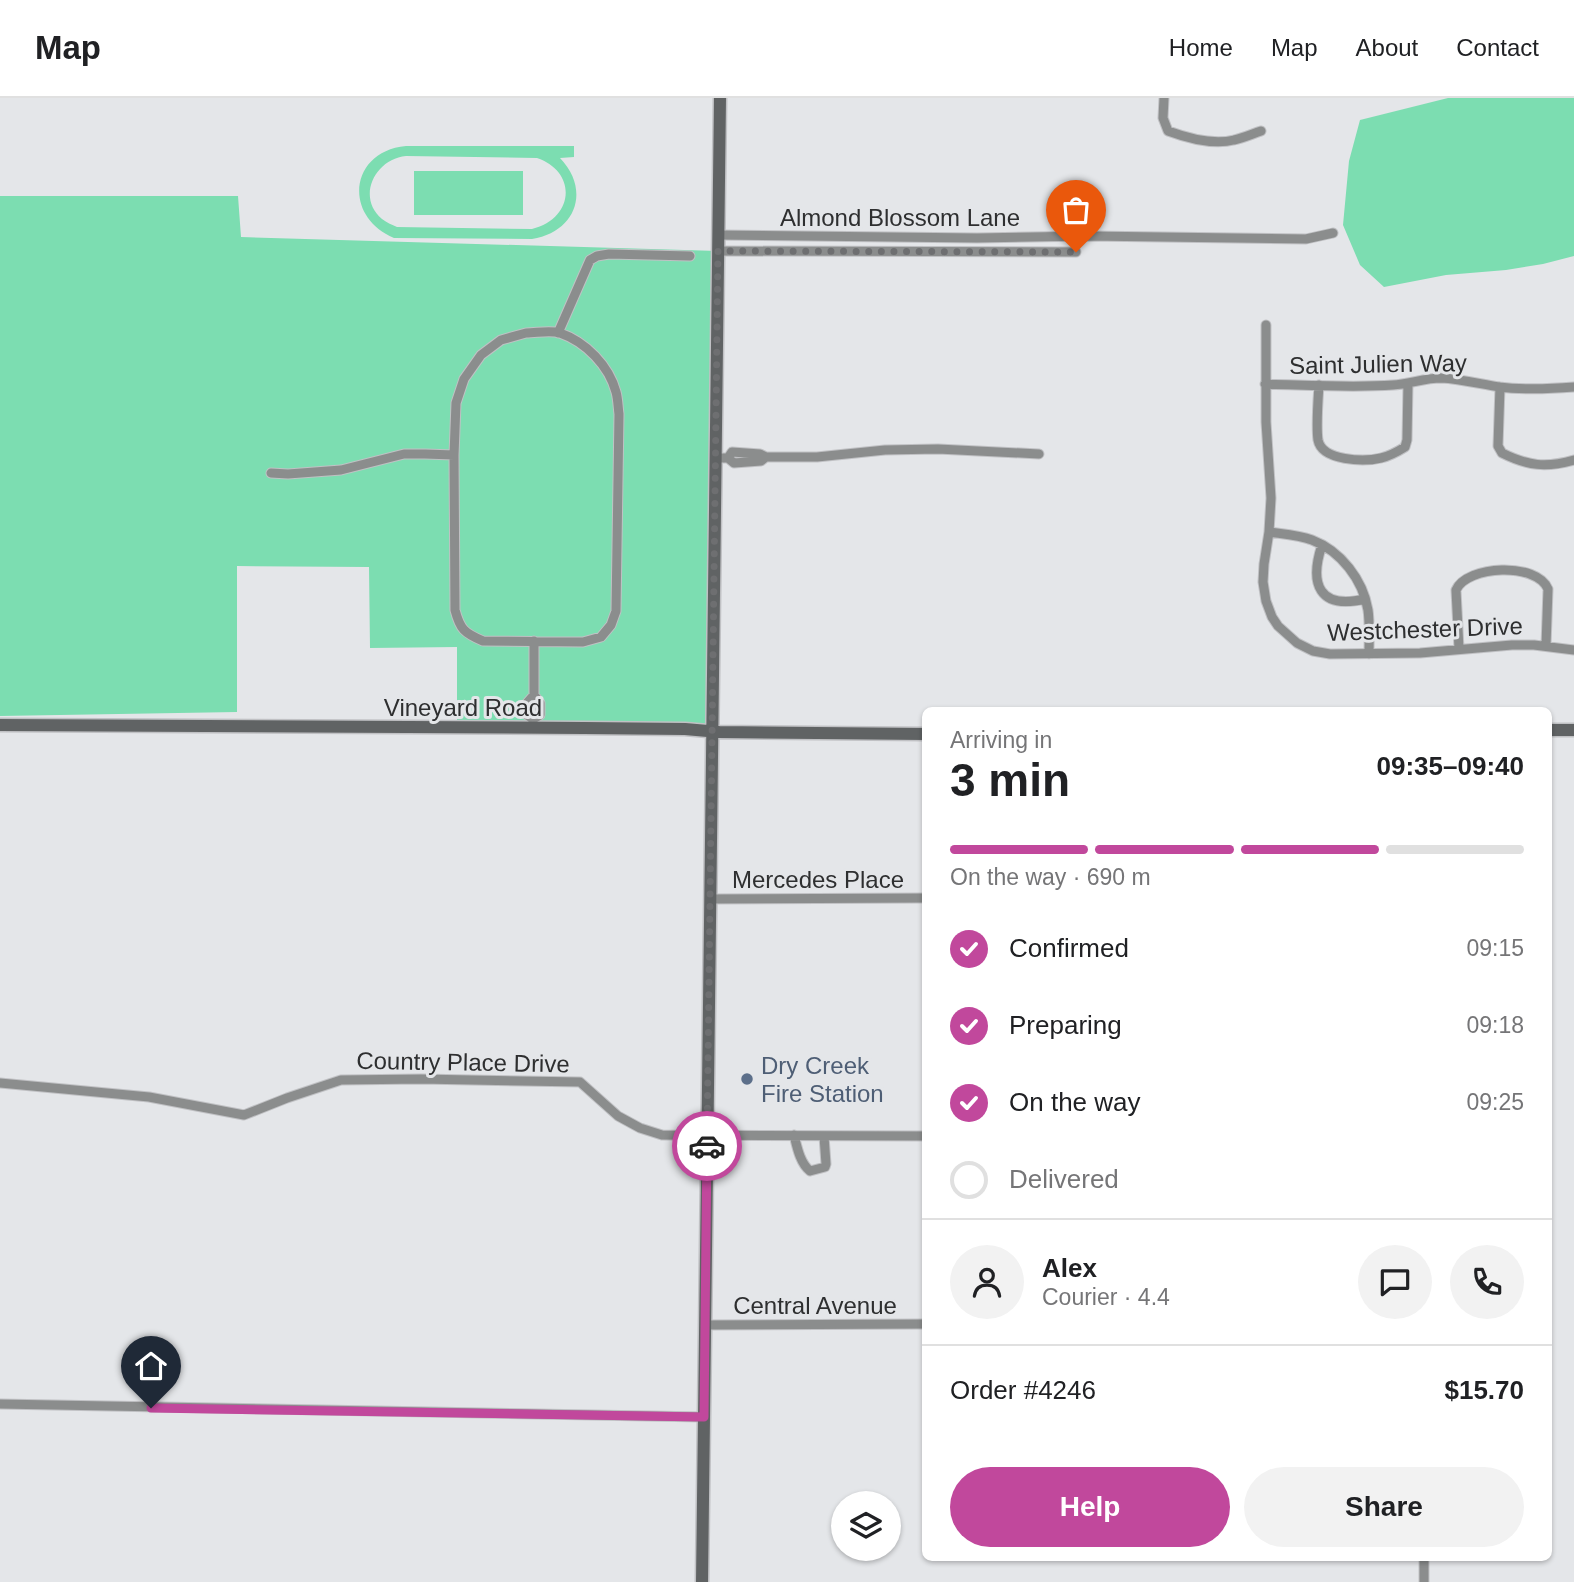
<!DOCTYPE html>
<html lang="en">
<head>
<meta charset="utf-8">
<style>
  :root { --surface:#fff; --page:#f2f2f2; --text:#202124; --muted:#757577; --line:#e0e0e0; --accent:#c1489c }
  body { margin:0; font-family:Arial,sans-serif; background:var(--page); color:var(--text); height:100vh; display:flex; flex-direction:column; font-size:26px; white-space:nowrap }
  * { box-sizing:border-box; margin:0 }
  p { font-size:23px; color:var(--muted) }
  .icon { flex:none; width:38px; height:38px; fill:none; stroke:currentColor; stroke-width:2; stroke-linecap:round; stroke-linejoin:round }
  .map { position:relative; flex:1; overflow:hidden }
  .sheet { position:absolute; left:922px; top:609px; width:630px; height:854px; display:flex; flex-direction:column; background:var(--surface); border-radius:10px; box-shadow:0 2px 5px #0004 }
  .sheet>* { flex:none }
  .tools { position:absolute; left:831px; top:1393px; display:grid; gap:14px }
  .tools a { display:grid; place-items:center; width:70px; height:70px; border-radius:50%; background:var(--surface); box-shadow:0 2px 5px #0004; font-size:35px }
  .pin { position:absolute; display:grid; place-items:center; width:60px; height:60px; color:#fff; margin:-72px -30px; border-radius:50% 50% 50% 0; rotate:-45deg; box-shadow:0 0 7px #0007 }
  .pin .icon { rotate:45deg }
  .courier { position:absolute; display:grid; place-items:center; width:70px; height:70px; margin:-35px; border:5px solid #c1489c; border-radius:50%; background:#fff; color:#222; box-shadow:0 2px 9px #0007 }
  .head em { font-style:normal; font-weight:800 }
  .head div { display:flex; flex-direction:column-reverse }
  .head { display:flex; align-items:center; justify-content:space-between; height:119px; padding:0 28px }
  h1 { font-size:46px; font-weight:800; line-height:52px }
  .bar { display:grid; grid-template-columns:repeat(4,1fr); gap:10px 7px; align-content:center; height:84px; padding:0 28px }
  .bar i { height:9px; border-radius:5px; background:var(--line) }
  .bar .selected { background:var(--accent) }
  .bar p { grid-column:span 4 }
  .line { display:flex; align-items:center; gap:18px; padding:0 28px; border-top:2px solid var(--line) }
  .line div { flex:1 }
  .round { display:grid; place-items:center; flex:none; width:74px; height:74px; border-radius:37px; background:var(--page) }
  ol { padding:0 28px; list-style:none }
  li { display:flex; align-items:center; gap:21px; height:77px }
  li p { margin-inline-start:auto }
  li .icon { padding:7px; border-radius:50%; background:var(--accent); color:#fff; stroke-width:4 }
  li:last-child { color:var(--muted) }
  li i { width:38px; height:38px; border:4px solid var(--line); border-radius:50% }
  .action { display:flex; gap:14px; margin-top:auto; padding:14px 28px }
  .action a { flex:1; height:80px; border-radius:42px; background:var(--accent); color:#fff; font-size:28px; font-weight:800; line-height:80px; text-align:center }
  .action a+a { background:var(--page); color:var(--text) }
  header { display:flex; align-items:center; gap:42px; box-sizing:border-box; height:98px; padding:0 35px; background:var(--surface); border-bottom:2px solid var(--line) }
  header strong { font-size:33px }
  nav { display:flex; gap:38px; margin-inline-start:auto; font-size:24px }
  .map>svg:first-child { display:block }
  .green { fill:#7cddb1; fill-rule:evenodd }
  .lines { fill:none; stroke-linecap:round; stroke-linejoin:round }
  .street-casing { stroke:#c0c1c4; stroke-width:11 }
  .secondary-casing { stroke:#c0c1c4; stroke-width:15 }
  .street { stroke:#8b8d8d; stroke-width:9 }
  .secondary { stroke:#606364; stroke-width:12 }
  .done { stroke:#6e6f71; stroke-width:7; stroke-dasharray:0 12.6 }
  .route { stroke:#c1489c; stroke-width:9 }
  .service-dot { fill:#5c6f8a; stroke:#e4e6e9; stroke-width:2.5 }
  .labels { text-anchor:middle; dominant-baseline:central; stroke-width:6; stroke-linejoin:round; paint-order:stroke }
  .street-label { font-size:24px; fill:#2e2f30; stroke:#e4e6e9 }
  .service-label { font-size:24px; fill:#4e5e75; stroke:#e4e6e9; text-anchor:start }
</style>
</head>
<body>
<header>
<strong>Map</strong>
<nav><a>Home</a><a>Map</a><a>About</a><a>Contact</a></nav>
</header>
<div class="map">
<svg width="1574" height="1484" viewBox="0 0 1574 1484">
  <rect width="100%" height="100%" fill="#e4e6e9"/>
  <path class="green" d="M1448,0H1574V158L1543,166L1506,172L1446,177L1384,189L1360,167L1343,127L1349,63L1360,22Z
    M406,48H574V59L560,60C591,92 576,134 532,141L394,140C342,118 350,53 406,48ZM406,58L537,60C578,74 574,121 532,131L397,129C392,127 386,124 382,121C356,99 375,61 406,58Z
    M414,73H523V117H414Z
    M0,98H238L241,139L718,153L712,626L457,623V549L370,550L369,469L237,468V614L0,618Z"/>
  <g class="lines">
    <g class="street-casing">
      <path id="street" d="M1164,0L1163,20L1168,33C1187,40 1214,47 1234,42C1243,40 1252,36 1261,33
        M718,137L977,140L1089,138L1306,141L1333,135
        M718,153L1076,154
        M1266,227V324L1271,400L1269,434L1264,466L1263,484L1266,503L1272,519L1278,528L1297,545L1313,553L1330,556L1420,555L1512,547H1534L1574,552
        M526,235C537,235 550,232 560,235C586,244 609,268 616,294C618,301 618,309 619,316L616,513L611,527L601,539L583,544L483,543C464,535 460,531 455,512L454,357L456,305L464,281L481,257L501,242Z
        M558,235L590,162L597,158L609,156L690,158
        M1265,286C1307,287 1351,290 1393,287C1409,286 1425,280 1441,280C1461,281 1480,286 1499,289C1524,292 1549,291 1574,289
        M1319,287C1318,302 1316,328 1318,342C1322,363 1364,364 1381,360C1390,358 1397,354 1405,349L1407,342L1408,286
        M1500,289L1498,348L1502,355C1528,368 1546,370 1574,362
        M766,359H817L885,352L938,351L1039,356
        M716,360H728L734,365L761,363L766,359L760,356L732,354L728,360
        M271,375L288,376L341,372L404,356H425L454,357
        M1269,434C1283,436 1299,437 1312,442C1341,453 1363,482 1368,512C1370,526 1369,542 1369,556
        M1322,447C1309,486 1319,512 1365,501
        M1459,551L1456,492C1467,467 1537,464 1548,491L1546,548
        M533,621L527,617V605L534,597
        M533,630V621L540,617V605L534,597V543
        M710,801L926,800
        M0,985L149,999L244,1017L287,1000L341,982L421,981L580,984L618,1018L640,1030L662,1037L926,1038
        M794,1037C797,1049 800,1065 810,1073L825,1069L826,1066L824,1038
        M705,1227L926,1226
        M0,1306L704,1319
        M1424,1484V1460"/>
    </g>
    <g class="secondary-casing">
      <path id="secondary" d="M0,627L584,630L685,631L719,634L926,636
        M1549,632H1574
        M702,1484L720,0"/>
    </g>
    <use href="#street" class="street"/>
    <use href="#secondary" class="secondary"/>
  </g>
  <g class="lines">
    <path class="done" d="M707,1048L718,153L1076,154"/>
    <path class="route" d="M151,1310L704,1319L707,1048"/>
  </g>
  <circle class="service-dot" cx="747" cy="981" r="7"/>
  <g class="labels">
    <g class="street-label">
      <text x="900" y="119">Almond Blossom Lane</text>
      <text transform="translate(1378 266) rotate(-1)">Saint Julien Way</text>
      <text transform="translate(1425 531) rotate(-2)">Westchester Drive</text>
      <text x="463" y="609">Vineyard Road</text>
      <text x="818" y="781">Mercedes Place</text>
      <text transform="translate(463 964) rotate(1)">Country Place Drive</text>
      <text x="815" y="1207">Central Avenue</text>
    </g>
    <g class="service-label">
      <text x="761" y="967">Dry Creek<tspan x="761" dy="28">Fire Station</tspan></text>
    </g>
  </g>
</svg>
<div class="tools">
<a><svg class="icon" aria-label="layers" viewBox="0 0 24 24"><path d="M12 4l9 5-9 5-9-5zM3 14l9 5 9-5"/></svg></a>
</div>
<div class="pin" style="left:1076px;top:154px;background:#ea580c"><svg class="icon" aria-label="bag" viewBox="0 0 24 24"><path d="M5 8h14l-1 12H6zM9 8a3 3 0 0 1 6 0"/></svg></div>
<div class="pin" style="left:151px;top:1310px;background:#1f2937"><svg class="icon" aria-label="home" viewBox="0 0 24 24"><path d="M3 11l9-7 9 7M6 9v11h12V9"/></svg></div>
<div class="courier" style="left:707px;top:1048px"><svg class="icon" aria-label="car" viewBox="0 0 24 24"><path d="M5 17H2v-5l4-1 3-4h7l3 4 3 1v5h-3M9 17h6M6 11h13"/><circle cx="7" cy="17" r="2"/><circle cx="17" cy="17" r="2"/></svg></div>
<section class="sheet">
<div class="head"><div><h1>3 min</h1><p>Arriving in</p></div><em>09:35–09:40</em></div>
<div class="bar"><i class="selected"></i><i class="selected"></i><i class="selected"></i><i></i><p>On the way · 690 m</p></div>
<ol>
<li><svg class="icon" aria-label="check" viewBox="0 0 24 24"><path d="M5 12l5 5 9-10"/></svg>Confirmed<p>09:15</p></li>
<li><svg class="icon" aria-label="check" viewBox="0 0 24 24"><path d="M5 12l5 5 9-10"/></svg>Preparing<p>09:18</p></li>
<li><svg class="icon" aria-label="check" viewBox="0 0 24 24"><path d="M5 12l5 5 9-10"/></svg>On the way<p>09:25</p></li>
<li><i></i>Delivered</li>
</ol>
<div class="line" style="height:126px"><a class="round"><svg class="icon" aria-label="person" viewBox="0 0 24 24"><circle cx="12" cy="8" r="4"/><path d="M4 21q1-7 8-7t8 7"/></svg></a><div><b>Alex</b><p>Courier · 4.4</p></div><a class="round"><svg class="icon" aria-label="chat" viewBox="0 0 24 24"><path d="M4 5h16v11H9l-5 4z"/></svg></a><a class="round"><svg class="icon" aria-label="phone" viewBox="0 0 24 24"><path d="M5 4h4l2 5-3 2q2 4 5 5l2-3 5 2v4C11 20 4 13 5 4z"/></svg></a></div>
<div class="line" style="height:91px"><div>Order #4246</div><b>$15.70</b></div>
<div class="action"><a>Help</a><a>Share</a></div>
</section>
</div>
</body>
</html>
